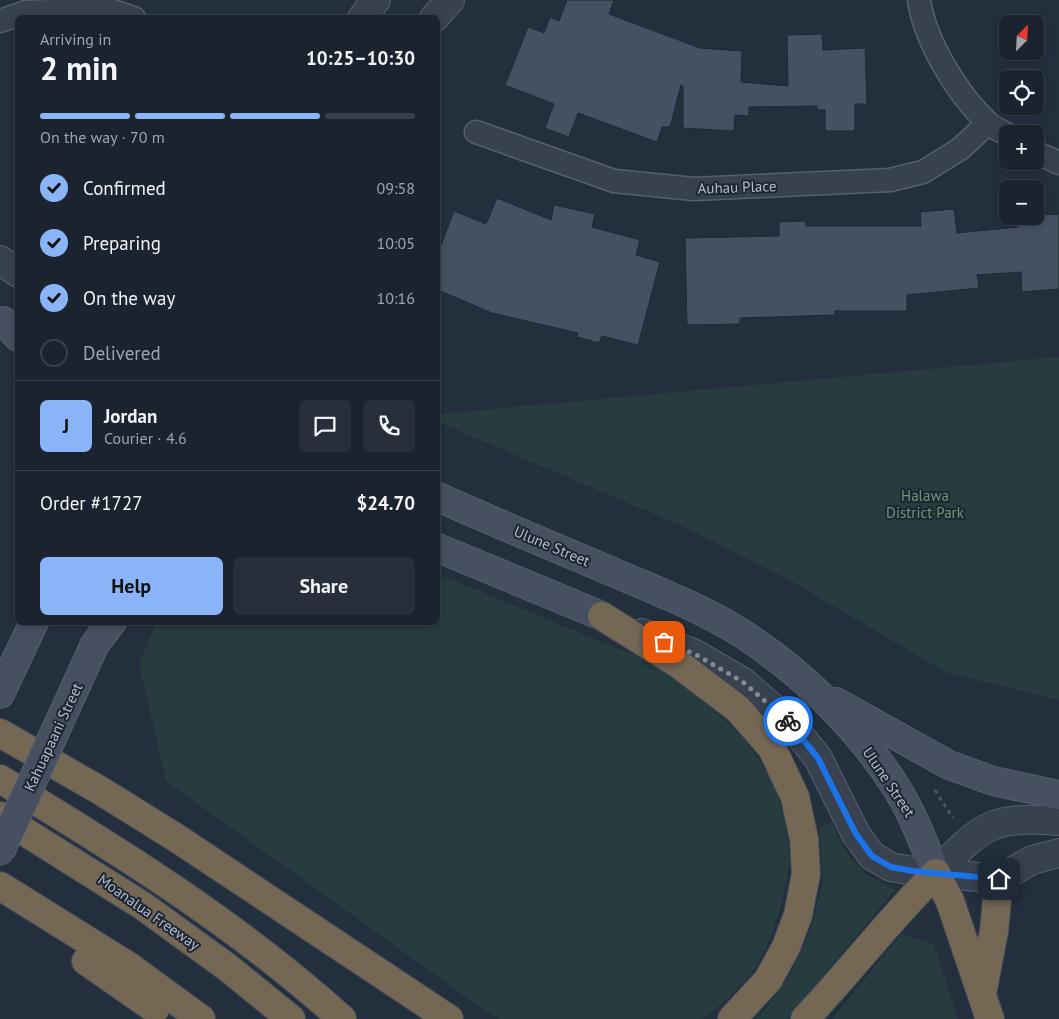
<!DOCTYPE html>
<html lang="en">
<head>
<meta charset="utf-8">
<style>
  :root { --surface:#1b232e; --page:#282f3a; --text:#f1f3f6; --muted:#a0a4aa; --line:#39404a; --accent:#8ab4f8 }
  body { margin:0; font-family:"PT Sans",sans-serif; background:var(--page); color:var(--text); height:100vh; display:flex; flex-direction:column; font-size:19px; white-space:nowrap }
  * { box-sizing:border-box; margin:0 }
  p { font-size:16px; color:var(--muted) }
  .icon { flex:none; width:28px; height:28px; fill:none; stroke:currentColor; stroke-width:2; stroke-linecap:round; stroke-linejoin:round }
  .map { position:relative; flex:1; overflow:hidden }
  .side { position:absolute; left:15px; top:15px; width:425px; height:610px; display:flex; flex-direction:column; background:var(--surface); border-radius:8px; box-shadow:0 2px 8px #0003,0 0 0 1px var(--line) }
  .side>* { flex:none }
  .needle { width:32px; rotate:24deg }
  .buttons { position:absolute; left:999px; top:15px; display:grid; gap:10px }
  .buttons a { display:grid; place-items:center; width:45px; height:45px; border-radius:8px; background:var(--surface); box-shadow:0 2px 8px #0003,0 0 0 1px var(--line); font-size:25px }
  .pin { position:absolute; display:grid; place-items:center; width:42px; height:42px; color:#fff; margin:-21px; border-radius:10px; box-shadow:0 2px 8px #0006 }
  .courier { position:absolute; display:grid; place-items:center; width:50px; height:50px; margin:-25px; border:4px solid #1a73e8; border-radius:50%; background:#fff; color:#222; box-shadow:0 1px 6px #0007 }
  .head em { font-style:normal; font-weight:700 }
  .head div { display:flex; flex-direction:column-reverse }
  .head { display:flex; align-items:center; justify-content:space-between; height:85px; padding:0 25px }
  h1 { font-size:32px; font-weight:700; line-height:38px }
  .bar { display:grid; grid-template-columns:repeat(4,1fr); gap:8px 5px; align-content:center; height:60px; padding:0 25px }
  .bar i { height:6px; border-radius:4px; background:var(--line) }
  .bar .active { background:var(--accent) }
  .bar p { grid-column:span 4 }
  .line { display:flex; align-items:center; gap:12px; padding:0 25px; border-top:1px solid var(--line) }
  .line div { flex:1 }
  .round { display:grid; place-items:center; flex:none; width:52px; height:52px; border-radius:8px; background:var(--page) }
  ol { padding:0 25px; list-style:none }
  li { display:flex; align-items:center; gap:15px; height:55px }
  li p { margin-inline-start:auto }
  li .icon { padding:5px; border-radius:50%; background:var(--accent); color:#111; stroke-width:4 }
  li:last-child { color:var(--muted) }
  li i { width:28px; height:28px; border:2px solid var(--line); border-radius:50% }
  .cta { display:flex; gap:10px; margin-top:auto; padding:10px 25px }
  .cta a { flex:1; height:58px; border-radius:8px; background:var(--accent); color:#111; font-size:20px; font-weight:700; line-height:58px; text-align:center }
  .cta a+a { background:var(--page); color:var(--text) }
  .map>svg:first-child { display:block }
  .green { fill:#263c3f }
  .building { fill:#455162; stroke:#1f2835 }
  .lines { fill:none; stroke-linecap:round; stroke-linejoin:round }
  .minor-casing { stroke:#565f6c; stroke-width:25 }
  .tertiary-casing { stroke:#565f6c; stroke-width:30 }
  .secondary-casing { stroke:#565f6c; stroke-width:30 }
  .motorway-casing { stroke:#434c59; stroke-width:30 }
  .path { stroke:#44595c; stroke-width:3; stroke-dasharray:4 4; stroke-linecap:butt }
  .minor { stroke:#38414e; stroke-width:22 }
  .tertiary { stroke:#38414e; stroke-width:28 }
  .secondary { stroke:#465061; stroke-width:28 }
  .motorway { stroke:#746855; stroke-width:28 }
  .secondary-bridge-casing { stroke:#565f6c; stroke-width:30; stroke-linecap:butt }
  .secondary-bridge { stroke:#465061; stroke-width:28 }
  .done { stroke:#828b98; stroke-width:5; stroke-dasharray:0 9 }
  .route { stroke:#1a73e8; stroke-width:6 }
  .labels { text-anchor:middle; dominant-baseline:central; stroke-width:4; stroke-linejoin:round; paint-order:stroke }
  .street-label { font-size:15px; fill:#b4bcc9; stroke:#1d2633 }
  .park-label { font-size:15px; fill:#6b9a76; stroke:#1d2633 }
</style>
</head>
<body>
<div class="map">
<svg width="1059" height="1019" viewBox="0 0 1059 1019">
  <rect width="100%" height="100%" fill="#242f3e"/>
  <path class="green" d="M1059,357V700L947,673L793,582L684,527L438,422V414Z
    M438,574L643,659L693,691L744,738L773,781L785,819L790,860L783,898L772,935L755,969L728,999L702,1019H501L484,1010L166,781L139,663L156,623L438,622Z
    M832,823L847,854L867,875L895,890L787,1019H755L767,1007L789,976L811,930L823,882L819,827Z
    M901,934L934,944L958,1019H832Z"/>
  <path class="building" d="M567,0H614L609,14L700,48L742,51L741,82L788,86L787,35L822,34L823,50L865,48L867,104H855V131H825V110H817V106L749,107V116L735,115L734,131L683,128V86L681,85L670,127H662L657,142L578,113L569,137L545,128L554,104L505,85L528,27L544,33L550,17L559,21Z
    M497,198L551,220L554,205L595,214L592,227L640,240L636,255L660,262L638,345L602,336L599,343L577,337L578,333L492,313L438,290V253L454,211L486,224Z
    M954,209L957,233L1018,227L1017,216L1059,214V289L1022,292L1021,272L977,275L979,288L907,295V311H835V315L740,318V324L687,325L685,238L779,236V222L805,221L806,226H921L920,212Z"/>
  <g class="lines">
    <g class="minor-casing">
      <path id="minor" d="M919,0C925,41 957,94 988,123C994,128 1001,131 1008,135
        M0,21L26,12L107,9L134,18
        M476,132L614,181L694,189L890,180L923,172L960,149L988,123
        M1035,152L1059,163"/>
    </g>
    <g class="tertiary-casing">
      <path id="tertiary" d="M362,18L376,0
        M434,18L450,0
        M0,260L18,273
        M642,633L695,654L743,682L791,724L818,758L856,834L872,856L891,867L913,871L999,879L1032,860L1059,853
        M936,873C983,825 990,816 1059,821"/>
    </g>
    <g class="secondary-casing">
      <path id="secondary" d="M3,321L18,337
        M438,497C494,522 551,546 608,570C652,589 697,606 738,631C800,670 857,726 896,787C913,814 924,844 936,873
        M438,548L602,616
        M95,644L112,622
        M0,694L34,622
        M836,702L949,765L993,781L1059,795"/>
    </g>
    <g class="motorway-casing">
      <path id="motorway" d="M602,616L680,665L738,709L772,748L795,797L804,839L806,874L798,915L786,947L768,980L732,1019
        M0,733L101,791L175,837L449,1019
        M0,779C119,851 238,925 342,1019
        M0,816L143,906L227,967L291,1019
        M0,886L130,967L201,1019
        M86,961L155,1009
        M982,994L994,931L999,879
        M805,1019C850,971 890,919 936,873L950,901L990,1019"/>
    </g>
    <path class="path" d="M935,790L953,818"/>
    <use href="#minor" class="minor"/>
    <use href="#tertiary" class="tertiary"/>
    <use href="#secondary" class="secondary"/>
    <use href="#motorway" class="motorway"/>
    <g class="secondary-bridge-casing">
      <path id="secondary-bridge" d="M0,852L95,644"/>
    </g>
    <use href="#secondary-bridge" class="secondary-bridge"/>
  </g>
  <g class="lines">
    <path class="done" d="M664,642L695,654L743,682L788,721"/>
    <path class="route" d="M788,721L818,758L856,834L872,856L891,867L913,871L999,879"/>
  </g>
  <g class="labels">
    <g class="street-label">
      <text transform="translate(737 187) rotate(-2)">Auhau Place</text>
      <text transform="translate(552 546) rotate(23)">Ulune Street</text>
      <text transform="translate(53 737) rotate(-65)">Kahuapaani Street</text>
      <text transform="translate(889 782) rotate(56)">Ulune Street</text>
      <text transform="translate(149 912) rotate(35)">Moanalua Freeway</text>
    </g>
    <g class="park-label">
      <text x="925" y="495">Halawa<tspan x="925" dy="17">District Park</tspan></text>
    </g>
  </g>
</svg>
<div class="buttons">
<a><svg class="needle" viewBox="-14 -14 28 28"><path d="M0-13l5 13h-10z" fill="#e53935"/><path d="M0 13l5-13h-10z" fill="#a0a4aa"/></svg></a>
<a><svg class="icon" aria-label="locate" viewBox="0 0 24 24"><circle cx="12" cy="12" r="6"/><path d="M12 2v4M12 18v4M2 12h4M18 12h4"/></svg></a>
<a>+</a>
<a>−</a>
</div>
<div class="pin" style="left:664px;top:642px;background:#ea580c"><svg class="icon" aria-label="bag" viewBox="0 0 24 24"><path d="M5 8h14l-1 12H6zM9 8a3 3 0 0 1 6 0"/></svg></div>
<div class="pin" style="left:999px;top:879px;background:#1f2937"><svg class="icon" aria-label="home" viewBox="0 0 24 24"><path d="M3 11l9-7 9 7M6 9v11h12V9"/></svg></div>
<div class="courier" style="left:788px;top:721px"><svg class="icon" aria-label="bike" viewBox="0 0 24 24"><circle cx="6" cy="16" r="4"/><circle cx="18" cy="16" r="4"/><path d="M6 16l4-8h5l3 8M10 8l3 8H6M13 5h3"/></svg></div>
<section class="side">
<div class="head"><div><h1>2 min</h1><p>Arriving in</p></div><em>10:25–10:30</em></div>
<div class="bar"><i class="active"></i><i class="active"></i><i class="active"></i><i></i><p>On the way · 70 m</p></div>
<ol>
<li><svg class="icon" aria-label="check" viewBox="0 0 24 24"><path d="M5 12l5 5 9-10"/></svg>Confirmed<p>09:58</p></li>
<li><svg class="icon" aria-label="check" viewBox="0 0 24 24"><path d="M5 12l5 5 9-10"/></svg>Preparing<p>10:05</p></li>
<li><svg class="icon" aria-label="check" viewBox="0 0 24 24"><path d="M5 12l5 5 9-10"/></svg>On the way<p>10:16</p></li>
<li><i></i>Delivered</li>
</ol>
<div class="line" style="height:90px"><b class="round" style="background:var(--accent);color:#111">J</b><div><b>Jordan</b><p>Courier · 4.6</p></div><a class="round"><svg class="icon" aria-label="chat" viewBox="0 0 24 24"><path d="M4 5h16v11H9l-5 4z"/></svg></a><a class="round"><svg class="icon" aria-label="phone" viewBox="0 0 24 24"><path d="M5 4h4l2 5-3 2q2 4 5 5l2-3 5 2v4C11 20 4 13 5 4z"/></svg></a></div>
<div class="line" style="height:65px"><div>Order #1727</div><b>$24.70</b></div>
<div class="cta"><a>Help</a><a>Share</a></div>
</section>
</div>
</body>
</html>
